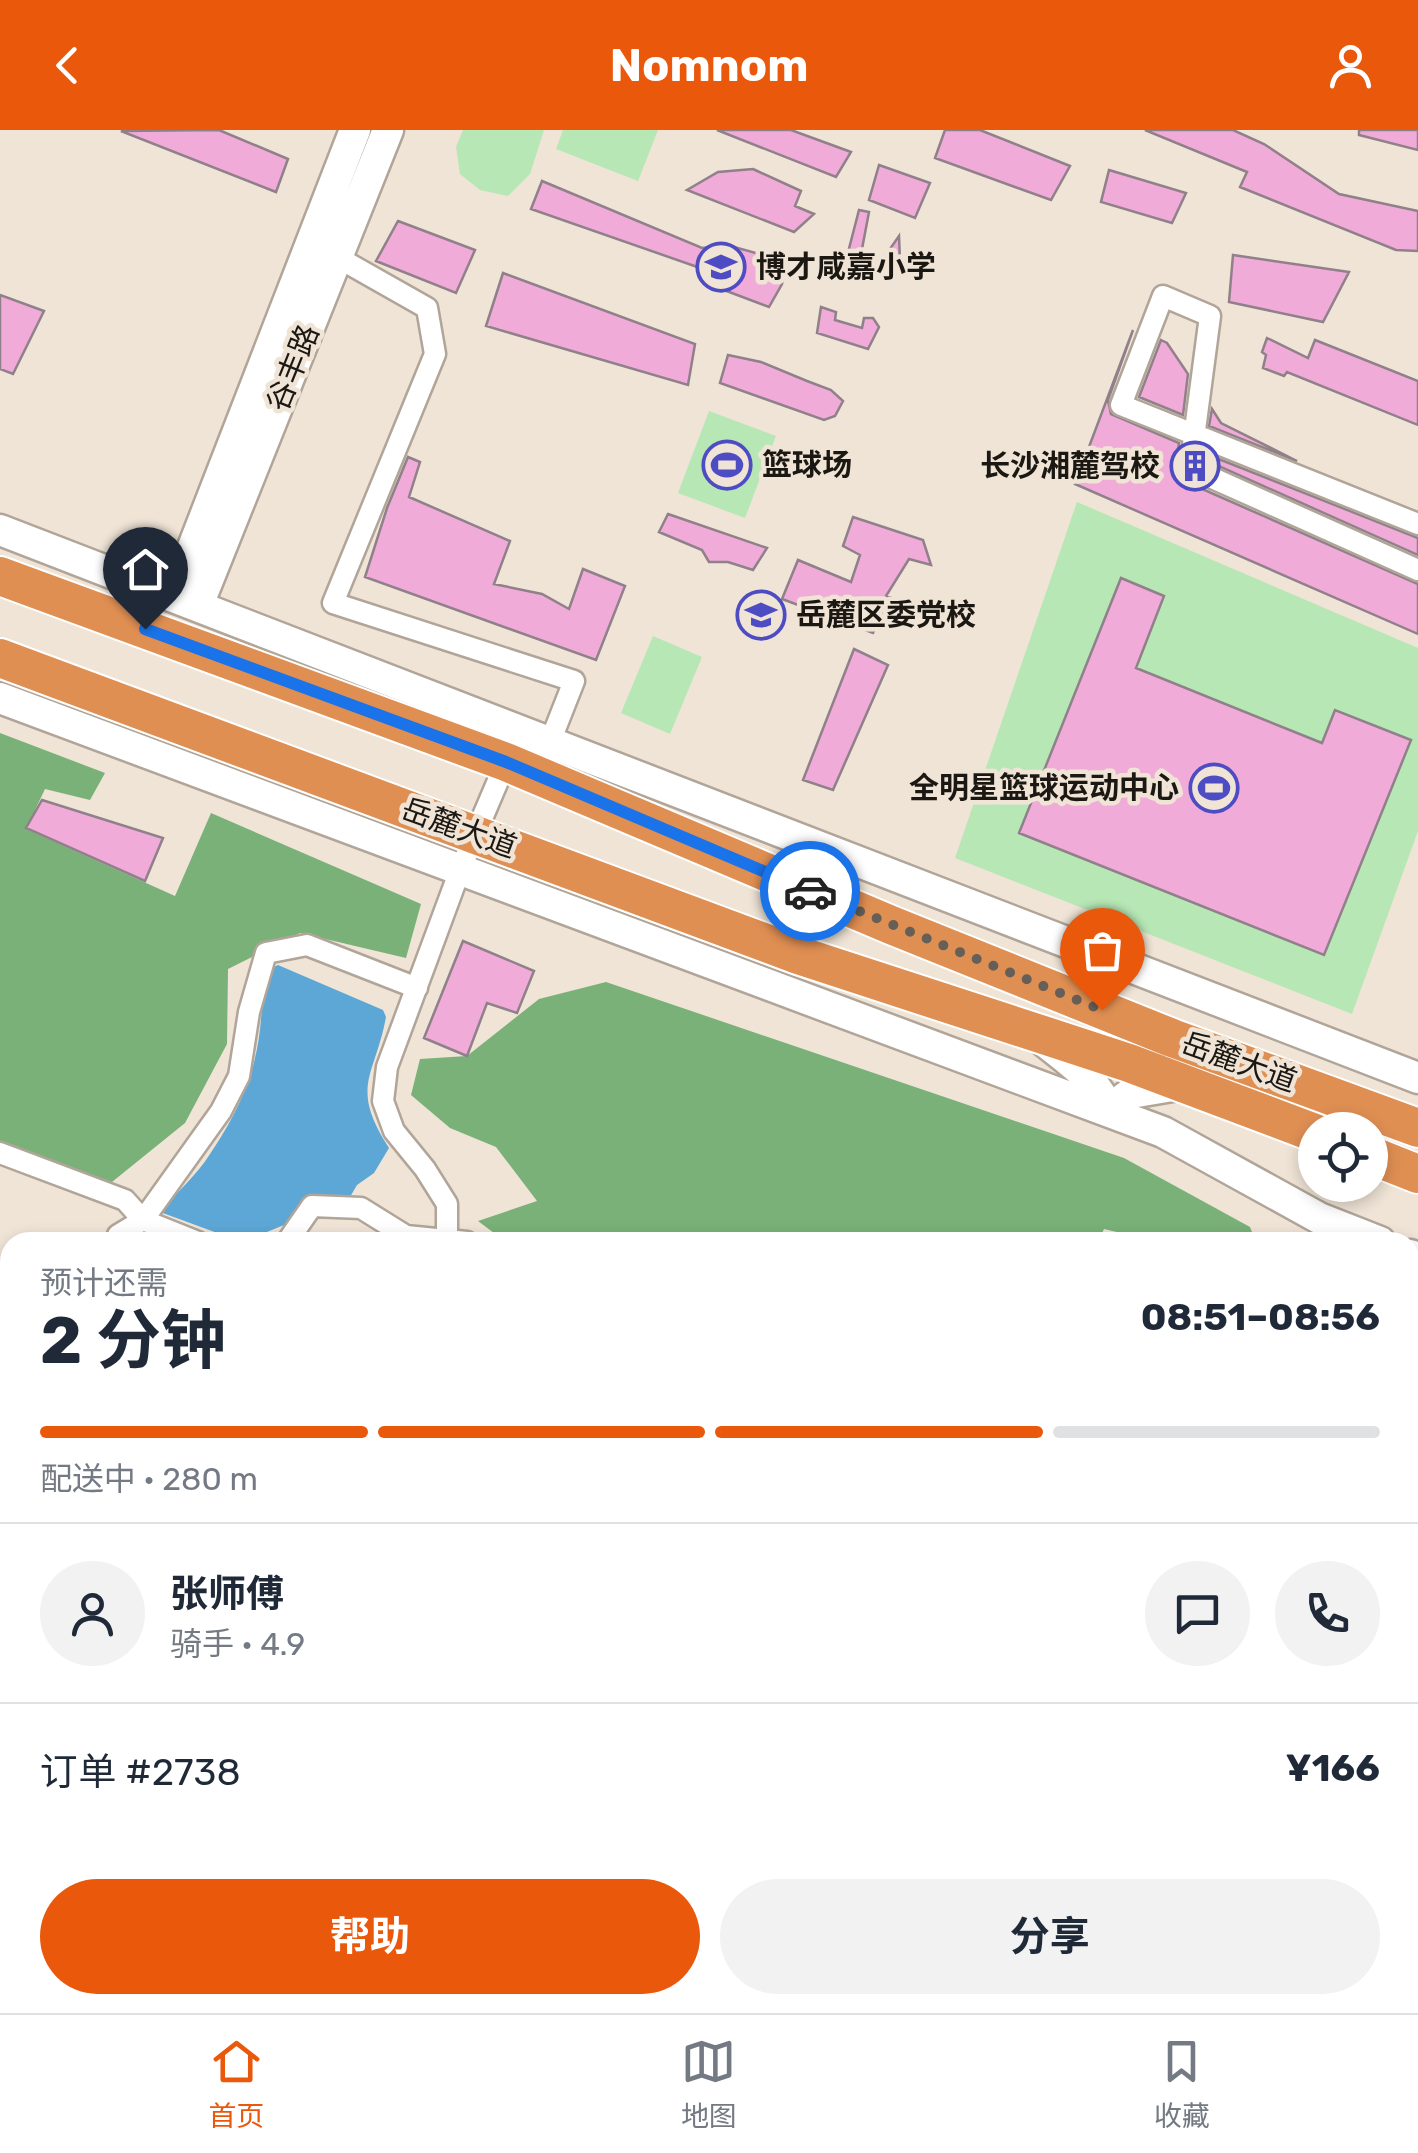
<!DOCTYPE html>
<html lang="zh">
<head>
<meta charset="utf-8">
<style>
  :root { --surface:#fff; --page:#f2f2f3; --text:#1f2937; --muted:#747a83; --line:#e0e1e3; --accent:#ea580c }
  body { margin:0; font-family:Rubik,"Noto Sans SC",sans-serif; background:var(--page); color:var(--text); height:100vh; display:flex; flex-direction:column; font-size:38px; white-space:nowrap }
  * { box-sizing:border-box; margin:0 }
  p { font-size:32px; color:var(--muted) }
  .icon { flex:none; width:55px; height:55px; fill:none; stroke:currentColor; stroke-width:2; stroke-linecap:round; stroke-linejoin:round }
  .map { position:relative; flex:1; overflow:hidden }
  .side { position:absolute; left:0px; top:1102px; width:1420px; height:782px; display:flex; flex-direction:column; background:var(--surface); border-radius:30px 30px 0 0; box-shadow:0 5px 15px #0003 }
  .side>* { flex:none }
  .tools { position:absolute; left:1298px; top:982px; display:grid; gap:20px }
  .tools a { display:grid; place-items:center; width:90px; height:90px; border-radius:50%; background:var(--surface); box-shadow:0 5px 15px #0003; font-size:50px }
  .pin { position:absolute; display:grid; place-items:center; width:85px; height:85px; color:#fff; margin:-102px -42px; border-radius:50% 50% 50% 0; rotate:-45deg; box-shadow:0 0 10px #0007 }
  .pin .icon { rotate:45deg }
  .courier { position:absolute; display:grid; place-items:center; width:100px; height:100px; margin:-50px; border:8px solid #1a73e8; border-radius:50%; background:#fff; color:#222; box-shadow:0 2px 12px #0007 }
  .overview em { font-style:normal; font-weight:700 }
  .overview div { display:flex; flex-direction:column-reverse }
  .overview { display:flex; align-items:center; justify-content:space-between; height:170px; padding:0 40px }
  h1 { font-size:65px; font-weight:700; line-height:75px }
  .bar { display:grid; grid-template-columns:repeat(4,1fr); gap:15px 10px; align-content:center; height:120px; padding:0 40px }
  .bar i { height:12px; border-radius:8px; background:var(--line) }
  .bar .current { background:var(--accent) }
  .bar p { grid-column:span 4 }
  .line { display:flex; align-items:center; gap:25px; padding:0 40px; border-top:2px solid var(--line) }
  .line div { flex:1 }
  .round { display:grid; place-items:center; flex:none; width:105px; height:105px; border-radius:52px; background:var(--page) }
  .action { display:flex; gap:20px; margin-top:auto; padding:20px 40px }
  .action a { flex:1; height:115px; border-radius:60px; background:var(--accent); color:#fff; font-size:40px; font-weight:700; line-height:115px; text-align:center }
  .action a+a { background:var(--page); color:var(--text) }
  header { display:flex; justify-content:space-between; align-items:center; height:130px; padding:0 40px; background:var(--accent); color:#fff; font-size:45px; font-weight:700 }
  .menu { display:flex; justify-content:space-around; align-items:center; height:140px; border-top:2px solid var(--line); background:var(--surface); font-size:28px; color:var(--muted) }
  .menu a { display:grid; justify-items:center; gap:5px }
  .menu .current { color:var(--accent) }
  .map>svg:first-child { display:block }
  .green { fill:#b7e7b5 }
  .forest { fill:#79b178 }
  .water { fill:#5da7d6 }
  .building { fill:#f1abd9; stroke:#8f8089; stroke-width:2.5 }
  .lines { fill:none; stroke-linecap:round; stroke-linejoin:round }
  .street-casing { stroke:#b0a598; stroke-width:25 }
  .secondary-casing { stroke:#b0a598; stroke-width:35 }
  .highway-casing { stroke:#fff; stroke-width:42 }
  .street { stroke:#fff; stroke-width:20 }
  .secondary { stroke:#fff; stroke-width:30 }
  .highway { stroke:#e08f53; stroke-width:38 }
  .done { stroke:#655f57; stroke-width:10; stroke-dasharray:0 18 }
  .route { stroke:#1a73e8; stroke-width:12 }
  .labels { text-anchor:middle; dominant-baseline:central; stroke-width:9; stroke-linejoin:round; paint-order:stroke }
  .poi-label { font-size:30px; font-weight:bold; fill:#1b1712; stroke:#efe4d6; text-anchor:start }
  .street-label { font-size:30px; fill:#1b1712; stroke:#efe4d6 }
</style>
</head>
<body>
<header><svg class="icon" aria-label="back" viewBox="0 0 24 24"><path d="M15 5l-7 7 7 7"/></svg>Nomnom<svg class="icon" aria-label="person" viewBox="0 0 24 24"><circle cx="12" cy="8" r="4"/><path d="M4 21q1-7 8-7t8 7"/></svg></header>
<div class="map">
<svg width="1418" height="1883" viewBox="0 0 1418 1883">
  <rect width="100%" height="100%" fill="#efe4d6"/>
  <path class="green" d="M463,0H544L530,44L508,66L480,60L460,44L456,17Z
    M563,0H658L638,51L556,19Z
    M709,281L776,306L745,388L678,363Z
    M1077,372L1418,518V701L1352,884L955,728Z
    M653,506L702,527L670,604L621,583Z"/>
  <path class="forest" d="M0,603L105,643L90,670L45,659L26,699L175,766L211,683L421,774L406,828L300,803L228,839L227,914L185,993L107,1056L0,1023Z
    M606,852L1124,1028L1250,1097L1256,1112H1159L1104,1099L1098,1112H506L478,1091L537,1071L496,1017L450,998L411,965L420,929L467,926L539,869Z
    M0,1174L10,1179V1227L0,1228Z
    M10,1342V1857L0,1842V1353Z
    M169,1875H804L801,1883H234Z"/>
  <path class="water" d="M278,835L383,880L386,887C375,947 349,956 389,1018L374,1043L357,1055L350,1067H329L284,1095L242,1112L160,1082C176,1063 197,1045 210,1024C252,961 264,917 262,843Z"/>
  <path class="building" d="M219,0L288,29L276,62L121,1Z
    M717,0H791L851,22L836,47Z
    M945,0H980L1070,36L1051,70L935,28Z
    M1145,0H1233L1264,14L1339,64L1418,81V121L1396,120L1240,57L1247,42Z
    M1359,0H1418V20L1359,5Z
    M879,35L930,53L915,88L869,70Z
    M753,39L801,61L795,76L814,84L794,102L687,60L718,42Z
    M1109,40L1186,63L1172,93L1101,72Z
    M542,51L702,118L727,115L785,131L782,154L769,177L708,154L706,140L531,79Z
    M859,80L869,82L862,119L883,129L899,106L900,131L891,149L845,134Z
    M398,91L475,120L456,163L376,131Z
    M1233,125L1349,142L1323,192L1229,172Z
    M503,143L695,214L688,255L486,196Z
    M0,165L44,181L13,244L0,239Z
    M821,177L836,182L835,190L862,198L864,188H873L879,197L868,219L817,203Z
    M1133,200L1108,270L1111,284L1179,313L1176,337L1184,351L1418,454V504L1075,354Z
    M1267,208L1308,228L1315,210L1418,251V295L1287,242L1284,246L1263,238L1266,225L1262,222Z
    M1161,210L1167,213L1188,244L1183,285L1139,267Z
    M728,225L761,232L807,251L831,260L843,271L835,286L824,290L720,253Z
    M1212,279L1221,293L1297,331L1209,296Z
    M1206,324L1418,408V425L1205,330Z
    M408,327L420,332L409,367L510,411L494,454L542,464L569,479L583,439L625,456L596,530L365,447L387,378Z
    M668,384L767,418L753,440L728,432H709L702,420L659,402Z
    M853,387L923,410L931,435L909,429L886,466L890,467L873,503L782,469L798,430L851,452L860,425L843,416Z
    M1121,448L1164,466L1136,538L1322,613L1335,580L1411,610L1324,825L1019,703Z
    M854,519L888,535L833,660L803,650Z
    M42,670L163,708L145,751L26,698Z
    M463,811L534,841L517,883L487,873L467,926L424,908Z"/>
  <g class="lines">
    <g class="street-casing">
      <path id="street" d="M337,127L427,178L435,224L333,473L574,551L550,612
        M1418,394L1121,275L1163,166L1210,186L1190,338L1418,440
        M0,1023L125,1070L143,1090L221,981L239,946L249,882L266,823L307,815L417,858
        M447,1109V1074L425,1039L394,1001L383,971L387,937L460,740L506,632
        M116,1112L118,1105L143,1090L198,1112
        M287,1112L312,1076L361,1078L406,1106
        M403,1112L406,1106L467,1112"/>
    </g>
    <g class="secondary-casing">
      <path id="secondary" d="M0,400L1418,948
        M174,466L355,0
        M198,475L388,0
        M0,568L1163,1002L1319,1088L1380,1112
        M1037,905C1064,929 1096,946 1108,980L1131,963L1184,954
        M1410,1125L1418,1128
        M1410,1536L1418,1527
        M1028,1883L1037,1875"/>
    </g>
    <g class="highway-casing">
      <path id="highway" d="M0,446L506,632L891,795L1172,908L1418,998
        M0,528L798,825L1129,933L1315,1003
        M1370,1025L1418,1044"/>
    </g>
    <use href="#street" class="street"/>
    <use href="#secondary" class="secondary"/>
    <use href="#highway" class="highway"/>
  </g>
  <g class="lines">
    <path class="done" d="M810,761L1102,880"/>
    <path class="route" d="M145,499L506,632L810,761"/>
  </g>
  <defs>
    <g id="school-ring" transform="scale(2.5)"><circle r="9.5" fill="#efe4d6" stroke="#4e4cc2" stroke-width="1.5"/><path d="M0-5L7-2L0 1L-7-2ZM-4 1L0 2.5L4 1V4Q0 6-4 4Z" fill="#4e4cc2"/></g>
    <g id="stadium-ring" transform="scale(2.5)"><circle r="9.5" fill="#efe4d6" stroke="#4e4cc2" stroke-width="1.5"/><path d="M0-5a6.5 5 0 1 0 0 10a6.5 5 0 1 0 0-10ZM-3.5-1.8h7v3.6h-7Z" fill="#4e4cc2"/></g>
    <g id="building-ring" transform="scale(2.5)"><circle r="9.5" fill="#efe4d6" stroke="#4e4cc2" stroke-width="1.5"/><path d="M-4-6H4V6H1V3H-1V6H-4ZM-2.5-4.3h1.7v1.8h-1.7ZM.8-4.3h1.7v1.8H.8ZM-2.5-1h1.7V.8h-1.7ZM.8-1h1.7V.8H.8Z" fill="#4e4cc2"/></g>
  </defs>
  <g fill-rule="evenodd">
    <use href="#school-ring" x="721" y="137"/>
    <use href="#stadium-ring" x="727" y="335"/>
    <use href="#building-ring" x="1195" y="336"/>
    <use href="#school-ring" x="761" y="485"/>
    <use href="#stadium-ring" x="1214" y="658"/>
  </g>
  <g class="labels">
    <g class="poi-label">
      <text x="756" y="137">博才咸嘉小学</text>
      <text x="762" y="335">篮球场</text>
      <text x="1160" y="336" text-anchor="end">长沙湘麓驾校</text>
      <text x="796" y="485">岳麓区委党校</text>
      <text x="1179" y="658" text-anchor="end">全明星篮球运动中心</text>
    </g>
    <g class="street-label">
      <text transform="translate(293 238) rotate(-68)">谷丰路</text>
      <text transform="translate(459 698) rotate(20)">岳麓大道</text>
      <text transform="translate(1239 932) rotate(20)">岳麓大道</text>
    </g>
  </g>
</svg>
<div class="tools">
<a><svg class="icon" aria-label="locate" viewBox="0 0 24 24"><circle cx="12" cy="12" r="6"/><path d="M12 2v4M12 18v4M2 12h4M18 12h4"/></svg></a>
</div>
<div class="pin" style="left:1102px;top:880px;background:#ea580c"><svg class="icon" aria-label="bag" viewBox="0 0 24 24"><path d="M5 8h14l-1 12H6zM9 8a3 3 0 0 1 6 0"/></svg></div>
<div class="pin" style="left:145px;top:499px;background:#1f2937"><svg class="icon" aria-label="home" viewBox="0 0 24 24"><path d="M3 11l9-7 9 7M6 9v11h12V9"/></svg></div>
<div class="courier" style="left:810px;top:761px"><svg class="icon" aria-label="car" viewBox="0 0 24 24"><path d="M5 17H2v-5l4-1 3-4h7l3 4 3 1v5h-3M9 17h6M6 11h13"/><circle cx="7" cy="17" r="2"/><circle cx="17" cy="17" r="2"/></svg></div>
<section class="side">
<div class="overview"><div><h1>2 分钟</h1><p>预计还需</p></div><em>08:51–08:56</em></div>
<div class="bar"><i class="current"></i><i class="current"></i><i class="current"></i><i></i><p>配送中 · 280 m</p></div>
<div class="line" style="height:180px"><a class="round"><svg class="icon" aria-label="person" viewBox="0 0 24 24"><circle cx="12" cy="8" r="4"/><path d="M4 21q1-7 8-7t8 7"/></svg></a><div><b>张师傅</b><p>骑手 · 4.9</p></div><a class="round"><svg class="icon" aria-label="chat" viewBox="0 0 24 24"><path d="M4 5h16v11H9l-5 4z"/></svg></a><a class="round"><svg class="icon" aria-label="phone" viewBox="0 0 24 24"><path d="M5 4h4l2 5-3 2q2 4 5 5l2-3 5 2v4C11 20 4 13 5 4z"/></svg></a></div>
<div class="line" style="height:130px"><div>订单 #2738</div><b>¥166</b></div>
<div class="action"><a>帮助</a><a>分享</a></div>
</section>
</div>
<nav class="menu">
<a class="current"><svg class="icon" aria-label="home" viewBox="0 0 24 24"><path d="M3 11l9-7 9 7M6 9v11h12V9"/></svg>首页</a>
<a><svg class="icon" aria-label="map" viewBox="0 0 24 24"><path d="M3 6l6-2 6 2 6-2v14l-6 2-6-2-6 2zM9 4v14M15 6v14"/></svg>地图</a>
<a><svg class="icon" aria-label="saved" viewBox="0 0 24 24"><path d="M7 4h10v16l-5-4-5 4z"/></svg>收藏</a>
</nav>
</body>
</html>
